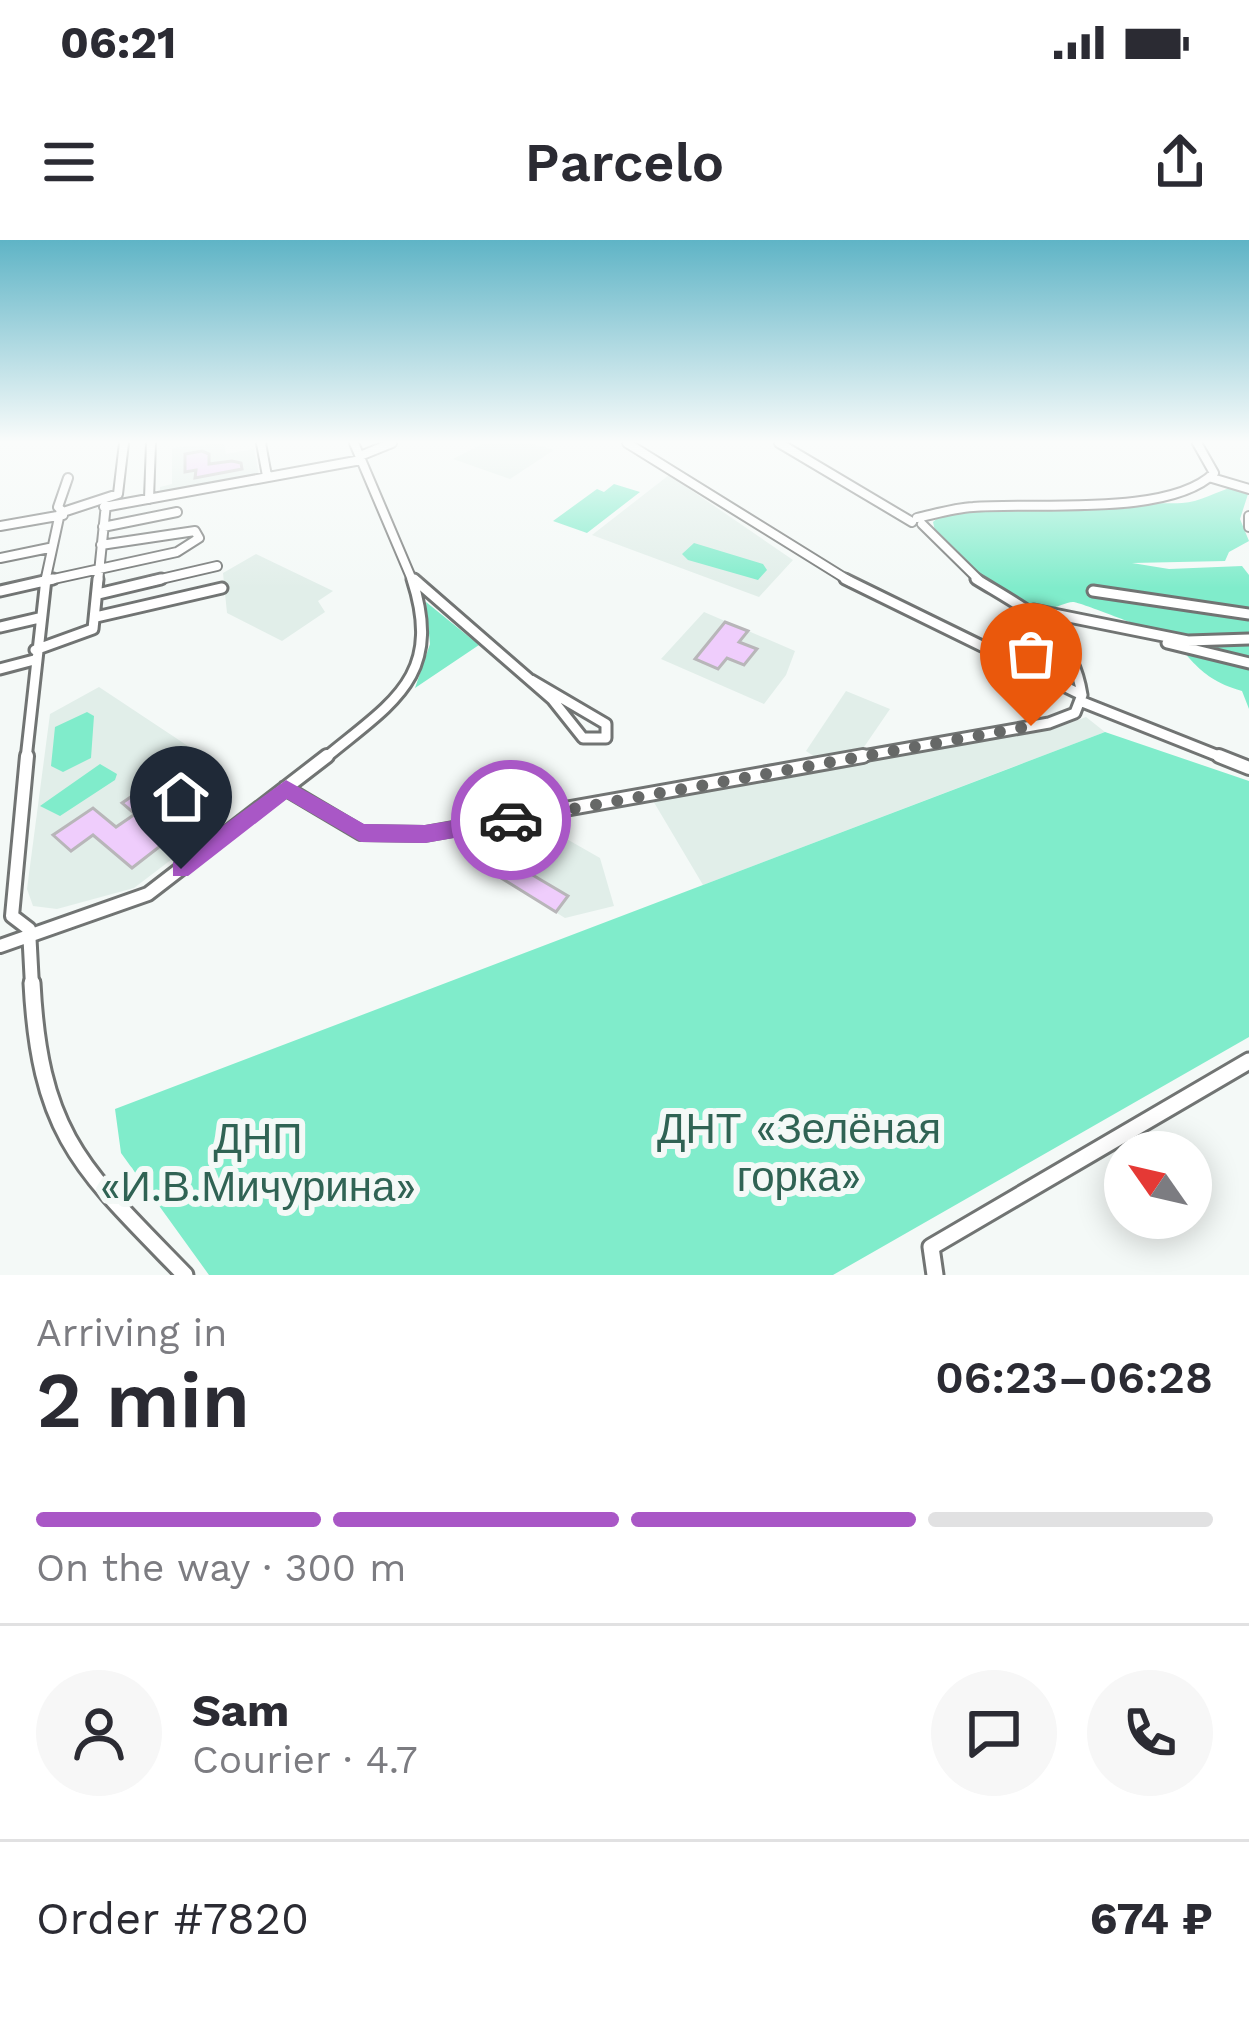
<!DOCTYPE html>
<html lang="en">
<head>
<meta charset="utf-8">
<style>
  :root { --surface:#fff; --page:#f7f7f7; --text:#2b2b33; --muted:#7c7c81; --line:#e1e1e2; --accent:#a957c6 }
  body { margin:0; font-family:"Work Sans",sans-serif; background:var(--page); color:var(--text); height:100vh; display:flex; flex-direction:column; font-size:45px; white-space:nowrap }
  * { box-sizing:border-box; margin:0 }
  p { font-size:39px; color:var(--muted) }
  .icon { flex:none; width:66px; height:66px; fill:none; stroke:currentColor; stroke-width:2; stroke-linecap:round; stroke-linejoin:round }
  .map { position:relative; height:1035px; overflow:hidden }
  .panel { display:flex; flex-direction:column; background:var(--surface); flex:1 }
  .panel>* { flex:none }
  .needle { width:78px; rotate:304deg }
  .tools { position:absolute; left:1104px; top:891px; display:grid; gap:24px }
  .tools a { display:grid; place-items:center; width:108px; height:108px; border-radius:50%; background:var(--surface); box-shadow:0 6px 30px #0003; font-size:60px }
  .pin { position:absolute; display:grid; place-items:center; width:102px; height:102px; color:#fff; margin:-123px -51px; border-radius:50% 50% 50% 0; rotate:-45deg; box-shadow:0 0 12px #0007 }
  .pin .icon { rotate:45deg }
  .courier { position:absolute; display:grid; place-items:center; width:120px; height:120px; margin:-60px; border:9px solid #a957c6; border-radius:50%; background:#fff; color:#222; box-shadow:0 3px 15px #0007 }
  .head em { font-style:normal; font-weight:600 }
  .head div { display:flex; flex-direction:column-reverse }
  .head { display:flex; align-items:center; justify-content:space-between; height:204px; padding:0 36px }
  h1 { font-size:78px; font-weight:600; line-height:90px }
  .bar { display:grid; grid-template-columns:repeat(4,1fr); gap:18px 12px; align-content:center; height:144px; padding:0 36px }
  .bar i { height:15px; border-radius:9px; background:var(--line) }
  .bar .on { background:var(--accent) }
  .bar p { grid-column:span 4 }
  .line { display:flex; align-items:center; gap:30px; padding:0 36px; border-top:3px solid var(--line) }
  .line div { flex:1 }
  .round { display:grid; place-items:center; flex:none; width:126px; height:126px; border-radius:63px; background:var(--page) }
  .status { display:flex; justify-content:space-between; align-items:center; height:84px; padding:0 60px; background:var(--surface); direction:ltr }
  .status svg { height:33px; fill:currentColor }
  header { display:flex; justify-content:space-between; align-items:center; height:156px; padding:0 36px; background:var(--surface); font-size:54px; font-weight:600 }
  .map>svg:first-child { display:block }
  .built { fill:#e1eee9 }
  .green { fill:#80eccb }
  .building { fill:#efcdfc; stroke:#b8b6b9; stroke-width:3 }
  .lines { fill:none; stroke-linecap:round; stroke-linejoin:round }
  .minor-far3-casing { stroke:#717473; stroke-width:12 }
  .minor-far2-casing { stroke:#717473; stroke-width:15 }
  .minor-far1-casing { stroke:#717473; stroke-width:18 }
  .minor-casing { stroke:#717473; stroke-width:21 }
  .minor-far3 { stroke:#fff; stroke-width:8 }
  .minor-far2 { stroke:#fff; stroke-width:9 }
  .minor-far1 { stroke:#fff; stroke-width:12 }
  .minor { stroke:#fff; stroke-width:15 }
  .route { fill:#a957c6 }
  .done { stroke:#666867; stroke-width:12; stroke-dasharray:0 21.6 }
  .labels { text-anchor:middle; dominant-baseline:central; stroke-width:12; stroke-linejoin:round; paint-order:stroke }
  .near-park-label { font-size:42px; fill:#306354; stroke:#f4f9f7 }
</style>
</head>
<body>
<div class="status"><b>06:21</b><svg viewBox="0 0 49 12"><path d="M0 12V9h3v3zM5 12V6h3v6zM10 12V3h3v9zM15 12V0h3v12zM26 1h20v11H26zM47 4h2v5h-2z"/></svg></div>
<header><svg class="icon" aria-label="menu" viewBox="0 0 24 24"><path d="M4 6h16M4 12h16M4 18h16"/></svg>Parcelo<svg class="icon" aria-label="share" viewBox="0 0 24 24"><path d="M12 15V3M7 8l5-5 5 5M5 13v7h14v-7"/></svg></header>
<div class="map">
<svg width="1249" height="1035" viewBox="0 0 1249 1035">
  <rect width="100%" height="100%" fill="#f4f9f7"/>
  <path class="built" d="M224,203L226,214L254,209L259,235L160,253V247L172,244V208Z
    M484,203H530L554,210L510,239L453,219Z
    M669,235L793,320L759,357L592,295Z
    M256,314L333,351L318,361L325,372L282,401L227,373L223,333Z
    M704,372L795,411L786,435L764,464L661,419Z
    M99,447L206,518L176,540L226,578L134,648L57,669L33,666L27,649L50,474Z
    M846,451L890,469L864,507L815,517L806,511Z
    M1086,477L1105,492L703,645L652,559L1056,488Z
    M535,581L600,618L614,666L565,678L489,631Z"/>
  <path class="green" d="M614,244L640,252L587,293L553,281L597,249L604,252Z
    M1235,246L1249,251L1240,279L1249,301L1229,312L1225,321L1132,323L1169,329L1242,326L1249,335V469L1242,451C1190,436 1193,410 1159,394C1146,388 1081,363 1074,362C1067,361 1056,369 1047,368C1006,365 940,325 933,282C958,256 1138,265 1182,263C1200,262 1218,251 1235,246Z
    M694,303L763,324L767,330L758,340L688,320L682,314Z
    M426,362L479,405L415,448L430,404Z
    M87,472L94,476L91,518L63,532L51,526L55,487Z
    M1105,492L1249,541V797L833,1035H209L121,913L115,869Z
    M100,524L117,534L115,540L60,576L40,566Z"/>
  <path class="building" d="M202,211L209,214V224L232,221L241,223L242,229L195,238L196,230L185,232V214Z
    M725,382L748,391L739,402L757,409L744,425L727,418L718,429L695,419Z
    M157,539L166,545L148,558L186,586L132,628L93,595L71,611L53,595L93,568L116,587L135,574L122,563Z
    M514,624L568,656L556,672L501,638Z"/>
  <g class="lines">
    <g class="minor-far3-casing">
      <path id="minor-far3" d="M261,203L267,236
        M354,203L413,342
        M627,203L851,342
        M779,203L912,282
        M360,216L392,203
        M1212,238L1249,249
        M149,259L151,203
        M104,267L361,220
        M63,272L58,267L68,238
        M1249,276V287
        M917,278C935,274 954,268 973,267C1035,262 1170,277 1214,233L1197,203
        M922,284L981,342
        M0,286L63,275
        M103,287L177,272
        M0,318L49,308
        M414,339L418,342
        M40,342L177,312L199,298L195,291L101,305
        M45,342L60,273L118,254L124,203
        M98,342L106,264
        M148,342L217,326"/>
    </g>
    <g class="minor-far2-casing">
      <path id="minor-far2" d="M414,339L552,459L583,498H606V484L531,440
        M845,339L1082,455L1075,473L1049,483L846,519
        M976,339C1028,371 1072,390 1082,455
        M0,351L53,339
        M1093,351L1249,374
        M98,354L161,339
        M1034,370L1188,401L1249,399
        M96,377L222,348
        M0,387L39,378
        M1167,403L1249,423
        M35,410L93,389L98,339
        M0,429L34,420
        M1080,461L1226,519
        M26,519L46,339
        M324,519C391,463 444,438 412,339"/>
    </g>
    <g class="minor-far1-casing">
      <path id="minor-far1" d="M27,516L12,676L29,689
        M1219,516L1249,528
        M285,548L361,593L425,594L863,516
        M29,689L32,746
        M0,706L148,654L327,516"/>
    </g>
    <g class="minor-casing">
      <path id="minor" d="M32,743C40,897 83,930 185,1035
        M935,1035L931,1007L1249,821"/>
    </g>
    <use href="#minor-far3" class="minor-far3"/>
    <use href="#minor-far2" class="minor-far2"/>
    <use href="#minor-far1" class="minor-far1"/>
    <use href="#minor" class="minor"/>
  </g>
  <linearGradient id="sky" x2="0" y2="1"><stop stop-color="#5fb4c6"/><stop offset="0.58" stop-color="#fafcfb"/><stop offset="1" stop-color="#fafcfb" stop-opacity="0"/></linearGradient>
  <rect width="1249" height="348" fill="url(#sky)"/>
  <path class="route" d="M286,540L364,584L425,585L511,571L521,580L511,588L425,603L361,602L287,559L188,636H173V622Z"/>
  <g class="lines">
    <path class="done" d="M511,580L1031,486"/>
  </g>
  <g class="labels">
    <g class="near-park-label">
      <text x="799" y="888">ДНТ «Зелёная<tspan x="799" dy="48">горка»</tspan></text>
      <text x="258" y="898">ДНП<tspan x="258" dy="48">«И.В.Мичурина»</tspan></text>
    </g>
  </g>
</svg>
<div class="tools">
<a><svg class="needle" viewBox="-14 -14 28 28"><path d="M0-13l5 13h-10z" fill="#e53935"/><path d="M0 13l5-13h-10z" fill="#7c7c81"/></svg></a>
</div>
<div class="pin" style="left:1031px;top:486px;background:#ea580c"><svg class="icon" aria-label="bag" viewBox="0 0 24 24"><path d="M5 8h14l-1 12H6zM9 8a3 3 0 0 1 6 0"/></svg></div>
<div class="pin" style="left:181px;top:629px;background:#1f2937"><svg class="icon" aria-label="home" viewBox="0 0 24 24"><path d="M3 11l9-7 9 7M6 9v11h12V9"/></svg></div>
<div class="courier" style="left:511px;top:580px"><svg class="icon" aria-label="car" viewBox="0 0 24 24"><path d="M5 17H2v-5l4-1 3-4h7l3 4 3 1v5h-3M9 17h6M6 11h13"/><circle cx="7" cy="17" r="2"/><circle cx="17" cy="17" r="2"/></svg></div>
</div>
<section class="panel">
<div class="head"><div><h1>2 min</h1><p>Arriving in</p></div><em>06:23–06:28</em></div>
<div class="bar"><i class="on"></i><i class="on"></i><i class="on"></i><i></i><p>On the way · 300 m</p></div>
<div class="line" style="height:216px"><a class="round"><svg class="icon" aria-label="person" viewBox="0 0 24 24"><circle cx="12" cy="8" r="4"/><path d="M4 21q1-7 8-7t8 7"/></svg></a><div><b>Sam</b><p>Courier · 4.7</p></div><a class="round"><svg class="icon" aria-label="chat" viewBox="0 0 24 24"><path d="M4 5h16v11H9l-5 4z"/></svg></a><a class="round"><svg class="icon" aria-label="phone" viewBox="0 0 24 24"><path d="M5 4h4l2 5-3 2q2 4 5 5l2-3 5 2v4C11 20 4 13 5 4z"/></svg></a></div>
<div class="line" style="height:156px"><div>Order #7820</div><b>674 ₽</b></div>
</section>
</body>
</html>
